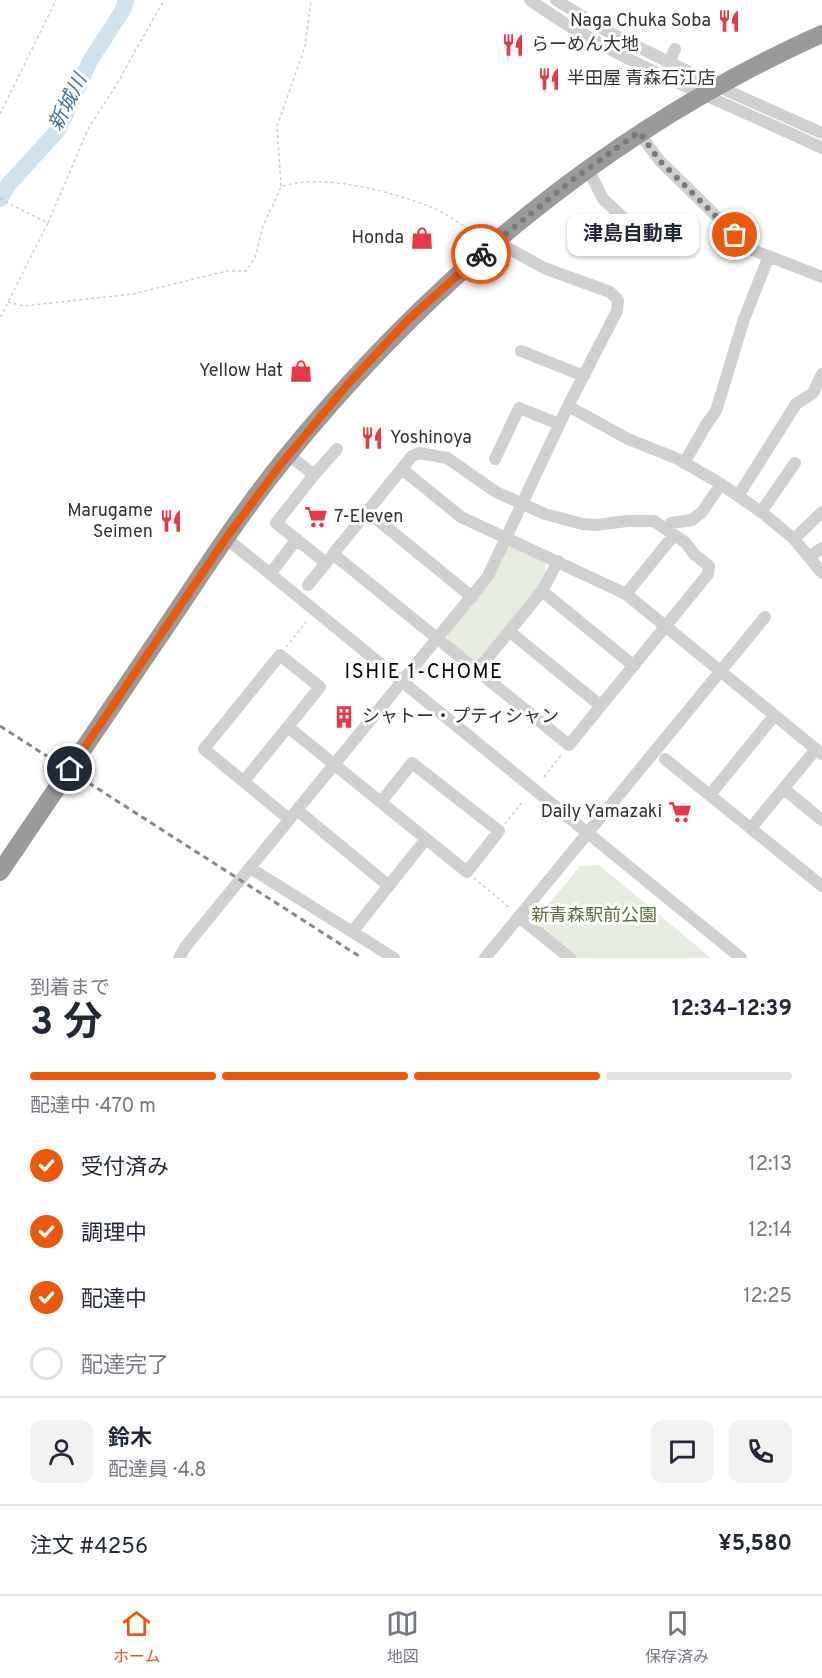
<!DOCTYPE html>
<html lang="ja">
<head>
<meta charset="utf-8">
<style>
  :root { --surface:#fff; --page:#f2f2f3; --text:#1f2937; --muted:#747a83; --line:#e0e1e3; --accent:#ea580c }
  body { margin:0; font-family:Overpass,"Noto Sans JP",sans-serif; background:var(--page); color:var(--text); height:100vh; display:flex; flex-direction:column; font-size:22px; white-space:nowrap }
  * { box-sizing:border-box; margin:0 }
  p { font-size:20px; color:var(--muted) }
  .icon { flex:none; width:33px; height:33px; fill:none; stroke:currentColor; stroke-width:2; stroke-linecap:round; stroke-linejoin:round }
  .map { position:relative; height:958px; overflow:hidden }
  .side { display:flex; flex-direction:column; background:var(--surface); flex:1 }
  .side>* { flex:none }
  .pin { position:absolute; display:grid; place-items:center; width:51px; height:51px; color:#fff; margin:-26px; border:3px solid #fff; border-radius:50%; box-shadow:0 2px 6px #0007 }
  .courier { position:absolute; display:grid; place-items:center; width:60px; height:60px; margin:-30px; border:4px solid #ea580c; border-radius:50%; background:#fff; color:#222; box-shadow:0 2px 8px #0007 }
  .bubble { position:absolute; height:42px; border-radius:12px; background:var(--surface); box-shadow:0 2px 4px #0004; font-size:20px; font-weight:700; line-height:42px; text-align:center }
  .overview em { font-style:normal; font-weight:700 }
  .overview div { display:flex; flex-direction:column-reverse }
  .overview { display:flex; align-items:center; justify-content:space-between; height:102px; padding:0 30px }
  h1 { font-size:39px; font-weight:700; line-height:45px }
  .bar { display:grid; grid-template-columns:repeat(4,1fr); gap:9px 6px; align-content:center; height:72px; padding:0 30px }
  .bar i { height:8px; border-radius:4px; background:var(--line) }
  .bar .current { background:var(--accent) }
  .bar p { grid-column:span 4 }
  .line { display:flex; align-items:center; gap:15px; padding:0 30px; border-top:2px solid var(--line) }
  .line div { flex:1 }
  .round { display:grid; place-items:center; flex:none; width:63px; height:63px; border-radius:12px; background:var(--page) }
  ol { padding:0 30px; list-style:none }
  li { display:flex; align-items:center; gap:18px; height:66px }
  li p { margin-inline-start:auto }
  li .icon { padding:6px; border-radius:50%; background:var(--accent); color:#fff; stroke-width:4 }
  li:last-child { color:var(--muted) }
  li i { width:33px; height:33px; border:3px solid var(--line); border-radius:50% }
  .menu { display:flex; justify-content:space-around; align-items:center; height:84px; border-top:2px solid var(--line); background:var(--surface); font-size:16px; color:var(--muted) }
  .menu a { display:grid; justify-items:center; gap:3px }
  .menu .current { color:var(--accent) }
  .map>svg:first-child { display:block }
  .green { fill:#e6ecdf }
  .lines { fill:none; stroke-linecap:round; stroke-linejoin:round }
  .river { stroke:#cfe2ee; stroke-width:16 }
  .path { stroke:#cdcdcd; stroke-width:1.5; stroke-dasharray:3 3; stroke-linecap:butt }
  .minor { stroke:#d0d0d0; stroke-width:12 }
  .highway { stroke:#9a9a9a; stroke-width:18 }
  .rail { stroke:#888; stroke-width:3; stroke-dasharray:6 4.5; stroke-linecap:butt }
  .done { stroke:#7a7a7a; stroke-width:6; stroke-dasharray:0 10.8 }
  .route { stroke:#ea580c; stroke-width:8 }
  .labels { text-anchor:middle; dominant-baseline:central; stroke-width:6; stroke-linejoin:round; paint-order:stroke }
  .poi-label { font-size:18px; fill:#333; stroke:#fff; text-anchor:end }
  .park-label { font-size:18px; fill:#56703f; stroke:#fff }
  .water-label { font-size:20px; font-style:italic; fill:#3f7597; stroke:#fff }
  .neighbourhood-label { font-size:20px; letter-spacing:1.5px; fill:#000; stroke:#fff }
</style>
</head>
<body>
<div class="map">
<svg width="822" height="958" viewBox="0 0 822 958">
  <rect width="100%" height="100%" fill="#fff"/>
  <path class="green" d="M513,546L546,561C550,586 497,640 480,661H473L448,642L447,633L507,547Z
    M599,865L711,958H578L541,928L539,916L580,866Z"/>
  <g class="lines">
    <path class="river" d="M0,199L8,185L59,129L90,61L123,10L126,0"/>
    <path class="path" d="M0,114L56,0
      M281,186L277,126L305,47L311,0
      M0,199L48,223L0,318
      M48,223L88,129L115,87L164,0
      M8,302L24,306L133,294L227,271H246L255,258L263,226L281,187C320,172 394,192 433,208C450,215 464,228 481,235
      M286,647L306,622
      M544,777L562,754
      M505,824L523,801
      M474,878L510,908"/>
    <path class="minor" d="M530,0C620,64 723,101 822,148
      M556,0L606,31L719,87L822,133
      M669,62L675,49
      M639,133L660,161L750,249L822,277
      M588,169L603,199L628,222
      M495,241L544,268L610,292L618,300L617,311L568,406L628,439L678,459L721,484L764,514L794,539L822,573
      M521,351L584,376
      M419,453L447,458L496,492L545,514L582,524L596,525L627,521H654L686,543L694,554L709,566L708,574L569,745L333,554L412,456Z
      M289,455L314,475L276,523L326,563
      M495,459L519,408L559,424
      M684,463L706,425L716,411L744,319L769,256
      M402,469L461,517L626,594L822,754
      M314,475L337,449
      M738,496L796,404L813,393L822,374
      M368,512L472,597
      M761,512L795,463
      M666,529L671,523L692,520L702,512L721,484
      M226,538L741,958
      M794,539L822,512
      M809,557L822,548
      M270,574L297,539
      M308,585L330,558
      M542,591L634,666
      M626,594L674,535
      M510,632L601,706
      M477,671L542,591L558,561
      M288,727L467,872L499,831L412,763L381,802
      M665,759L822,886
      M244,781L320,687L280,655L204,749L289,819
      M784,789L822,820
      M712,797L713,791L774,716
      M297,810L389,886
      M751,828L816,749
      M250,868L394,958
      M519,917L570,958
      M352,932L426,839
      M179,958L186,946L488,576L568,406
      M485,958L765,617"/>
    <path class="highway" d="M0,872C56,789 112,706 168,624C205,569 241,513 282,462C428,281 609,129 822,34"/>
    <path class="rail" d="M0,726L362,958"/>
  </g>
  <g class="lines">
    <path class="done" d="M481,254L571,181L639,132L660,161L735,235"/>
    <path class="route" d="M70,769L226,538L281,464L348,384L408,320L481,254"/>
  </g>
  <defs>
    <g id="restaurant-bare" transform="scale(1.8)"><path d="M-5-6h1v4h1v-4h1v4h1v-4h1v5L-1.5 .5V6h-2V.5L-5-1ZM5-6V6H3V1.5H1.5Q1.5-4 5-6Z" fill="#e63946" stroke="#fff" stroke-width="2.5" paint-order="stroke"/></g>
    <g id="shop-bare" transform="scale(1.8)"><path d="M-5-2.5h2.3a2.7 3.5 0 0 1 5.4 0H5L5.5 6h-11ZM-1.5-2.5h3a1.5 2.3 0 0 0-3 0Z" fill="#e63946" stroke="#fff" stroke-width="2.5" paint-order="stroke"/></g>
    <g id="supermarket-bare" transform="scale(1.8)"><path d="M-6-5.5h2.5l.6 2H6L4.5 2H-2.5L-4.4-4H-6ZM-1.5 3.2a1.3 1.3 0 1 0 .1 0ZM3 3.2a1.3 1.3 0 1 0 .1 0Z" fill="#e63946" stroke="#fff" stroke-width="2.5" paint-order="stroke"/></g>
    <g id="building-bare" transform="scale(1.8)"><path d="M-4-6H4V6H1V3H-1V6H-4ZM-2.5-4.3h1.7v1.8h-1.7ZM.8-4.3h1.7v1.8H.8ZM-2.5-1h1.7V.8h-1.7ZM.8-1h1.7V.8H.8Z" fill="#e63946" stroke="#fff" stroke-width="2.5" paint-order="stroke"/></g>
  </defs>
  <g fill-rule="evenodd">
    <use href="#restaurant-bare" x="729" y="21"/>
    <use href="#restaurant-bare" x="513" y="45"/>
    <use href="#restaurant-bare" x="549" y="79"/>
    <use href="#shop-bare" x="422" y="238"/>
    <use href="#shop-bare" x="301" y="371"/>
    <use href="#restaurant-bare" x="372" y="438"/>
    <use href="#supermarket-bare" x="316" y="517"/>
    <use href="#restaurant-bare" x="171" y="521"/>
    <use href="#building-bare" x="344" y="717"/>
    <use href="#supermarket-bare" x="680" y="812"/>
  </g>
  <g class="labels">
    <g class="poi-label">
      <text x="711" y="21">Naga Chuka Soba</text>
      <text x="531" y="45" text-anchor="start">らーめん大地</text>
      <text x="567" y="79" text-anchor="start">半田屋 青森石江店</text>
      <text x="404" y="238">Honda</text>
      <text x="283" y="371">Yellow Hat</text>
      <text x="390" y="438" text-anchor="start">Yoshinoya</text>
      <text x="153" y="511">Marugame<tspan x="153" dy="21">Seimen</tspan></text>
      <text x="334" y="517" text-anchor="start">7-Eleven</text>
      <text x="362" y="717" text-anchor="start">シャトー・プティシャン</text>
      <text x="662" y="812">Daily Yamazaki</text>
    </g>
    <g class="park-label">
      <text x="594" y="916">新青森駅前公園</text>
    </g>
    <g class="water-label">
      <text transform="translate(69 103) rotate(-63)">新城川</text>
    </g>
    <g class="neighbourhood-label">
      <text x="424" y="673">ISHIE 1-CHOME</text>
    </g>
  </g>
</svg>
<div class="pin" style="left:735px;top:235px;background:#ea580c"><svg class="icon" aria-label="bag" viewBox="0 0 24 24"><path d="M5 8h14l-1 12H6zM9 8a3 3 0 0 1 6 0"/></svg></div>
<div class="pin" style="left:70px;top:769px;background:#1f2937"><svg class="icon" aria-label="home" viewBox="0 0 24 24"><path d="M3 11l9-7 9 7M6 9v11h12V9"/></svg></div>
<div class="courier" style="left:481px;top:254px"><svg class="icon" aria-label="bike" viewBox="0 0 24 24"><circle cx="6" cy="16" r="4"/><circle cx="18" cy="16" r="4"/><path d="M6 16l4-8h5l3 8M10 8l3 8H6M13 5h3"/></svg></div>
<div class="bubble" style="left:567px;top:214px;width:132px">津島自動車</div>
</div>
<section class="side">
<div class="overview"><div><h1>3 分</h1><p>到着まで</p></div><em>12:34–12:39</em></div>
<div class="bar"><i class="current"></i><i class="current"></i><i class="current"></i><i></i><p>配達中 · 470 m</p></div>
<ol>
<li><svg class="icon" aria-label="check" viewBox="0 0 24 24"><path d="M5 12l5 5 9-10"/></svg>受付済み<p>12:13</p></li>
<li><svg class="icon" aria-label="check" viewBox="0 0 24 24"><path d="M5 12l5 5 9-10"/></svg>調理中<p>12:14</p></li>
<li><svg class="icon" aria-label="check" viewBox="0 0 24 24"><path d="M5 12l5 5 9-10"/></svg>配達中<p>12:25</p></li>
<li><i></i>配達完了</li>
</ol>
<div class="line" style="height:108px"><a class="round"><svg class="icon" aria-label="person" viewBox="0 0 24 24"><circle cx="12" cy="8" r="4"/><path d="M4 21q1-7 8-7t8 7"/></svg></a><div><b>鈴木</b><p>配達員 · 4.8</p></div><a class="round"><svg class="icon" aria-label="chat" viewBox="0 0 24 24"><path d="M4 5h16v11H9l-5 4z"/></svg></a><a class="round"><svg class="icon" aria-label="phone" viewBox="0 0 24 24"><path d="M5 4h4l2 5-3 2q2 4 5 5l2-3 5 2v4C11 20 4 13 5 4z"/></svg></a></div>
<div class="line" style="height:78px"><div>注文 #4256</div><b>¥5,580</b></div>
</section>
<nav class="menu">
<a class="current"><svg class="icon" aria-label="home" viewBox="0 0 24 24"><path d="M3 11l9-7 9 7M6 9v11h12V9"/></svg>ホーム</a>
<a><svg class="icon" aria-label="map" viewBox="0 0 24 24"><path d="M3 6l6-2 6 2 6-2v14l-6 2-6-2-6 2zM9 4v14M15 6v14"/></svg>地図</a>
<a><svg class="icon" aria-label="saved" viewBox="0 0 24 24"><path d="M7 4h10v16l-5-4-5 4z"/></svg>保存済み</a>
</nav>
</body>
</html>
